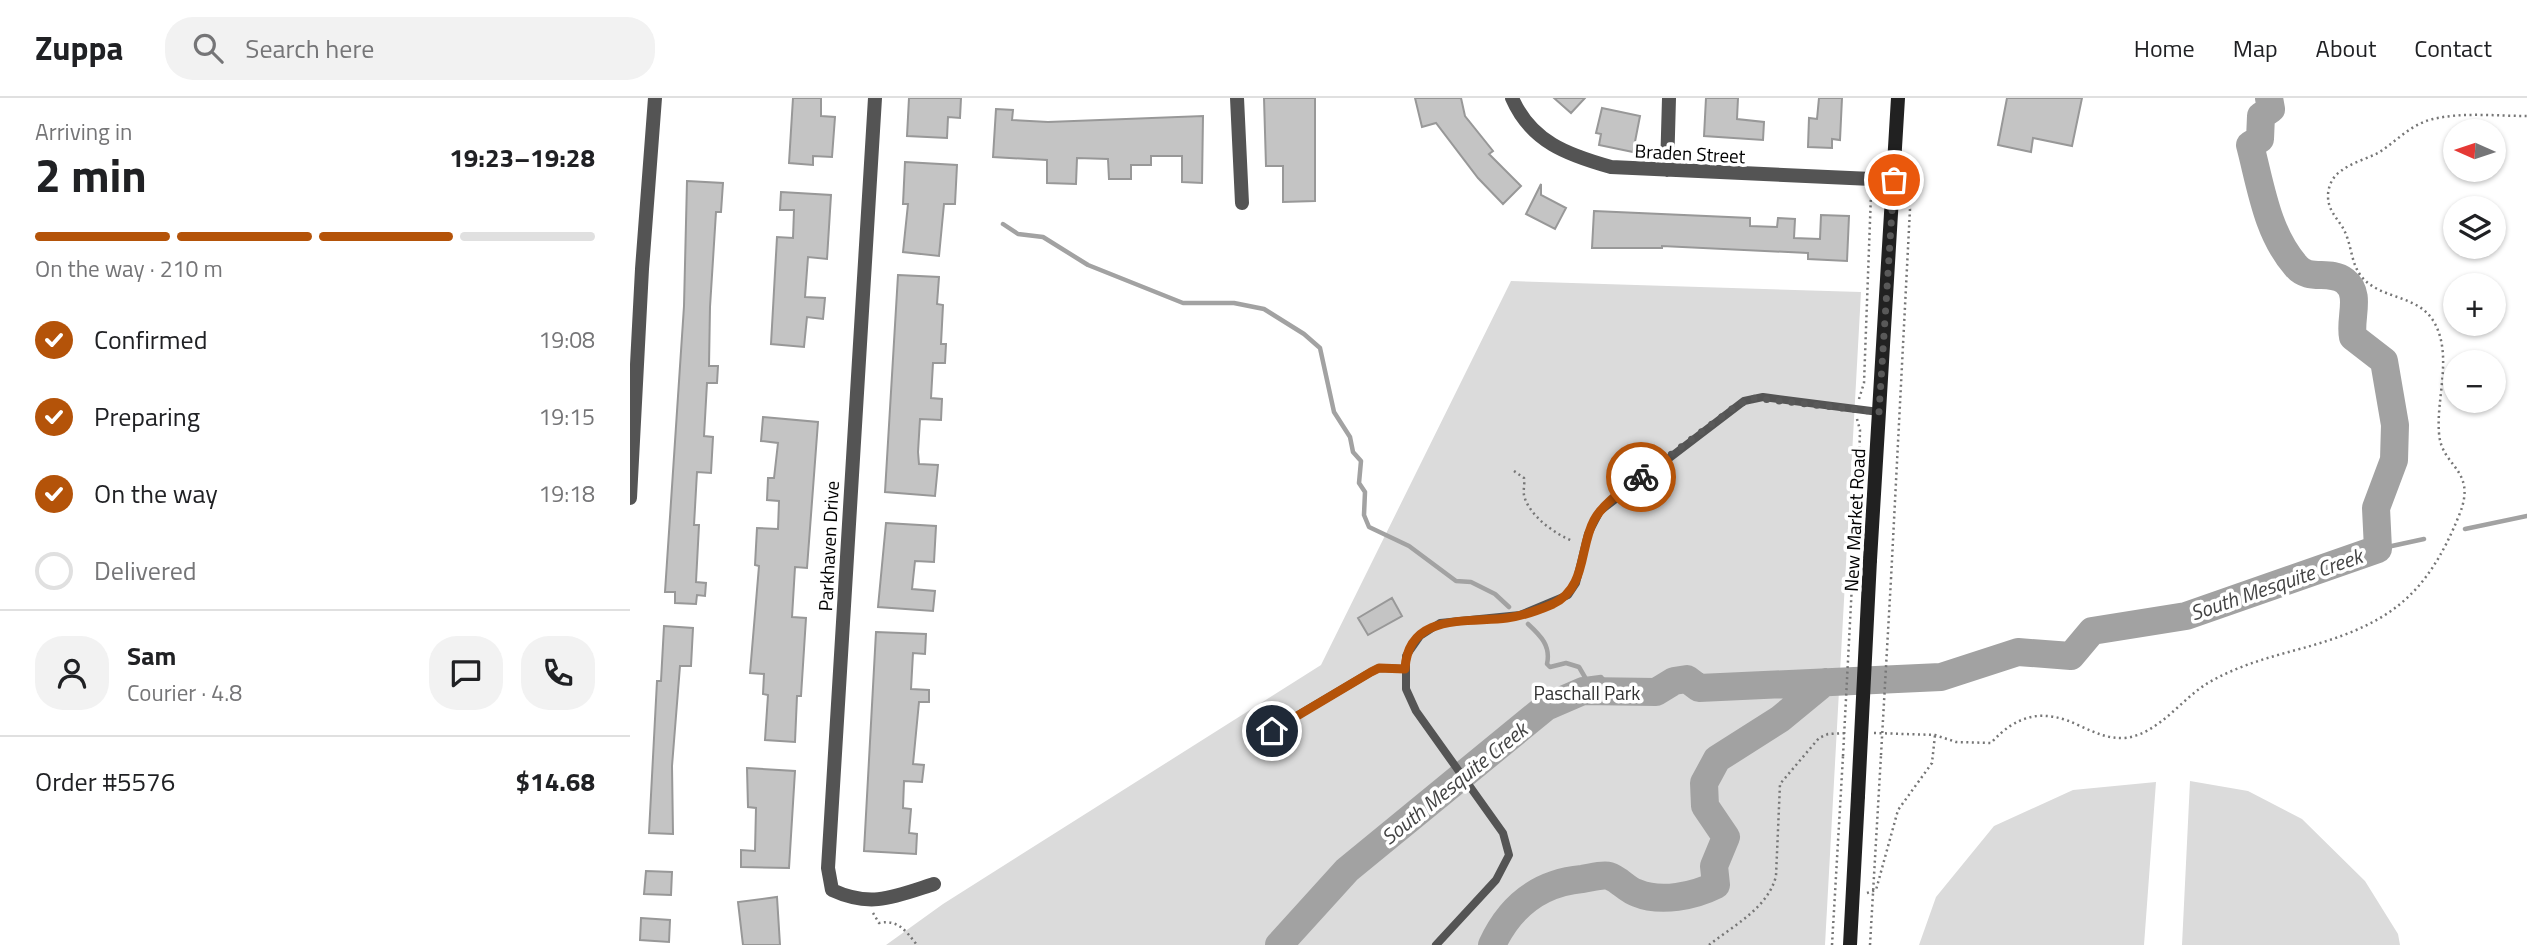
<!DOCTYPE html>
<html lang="en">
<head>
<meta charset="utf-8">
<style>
  :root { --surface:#fff; --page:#f2f2f2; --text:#202124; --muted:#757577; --line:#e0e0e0; --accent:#b45309 }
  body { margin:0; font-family:"Titillium Web",sans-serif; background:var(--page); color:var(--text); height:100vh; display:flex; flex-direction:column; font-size:26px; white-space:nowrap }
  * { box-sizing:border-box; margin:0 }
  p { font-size:23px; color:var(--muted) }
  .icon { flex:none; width:38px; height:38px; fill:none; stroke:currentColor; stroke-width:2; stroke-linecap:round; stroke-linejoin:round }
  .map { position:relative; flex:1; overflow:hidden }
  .panel { display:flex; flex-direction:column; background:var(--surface); width:630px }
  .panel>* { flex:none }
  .needle { width:46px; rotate:273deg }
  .buttons { position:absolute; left:1813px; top:21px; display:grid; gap:14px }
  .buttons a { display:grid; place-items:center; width:63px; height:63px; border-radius:50%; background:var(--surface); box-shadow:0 2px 5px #0004; font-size:35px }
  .pin { position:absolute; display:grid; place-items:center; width:60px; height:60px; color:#fff; margin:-30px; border:4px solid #fff; border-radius:50%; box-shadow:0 2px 7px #0007 }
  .courier { position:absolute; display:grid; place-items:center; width:70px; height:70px; margin:-35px; border:5px solid #b45309; border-radius:50%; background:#fff; color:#222; box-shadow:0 2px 9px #0007 }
  .headline em { font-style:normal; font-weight:700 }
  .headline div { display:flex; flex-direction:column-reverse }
  .headline { display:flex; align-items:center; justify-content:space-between; height:119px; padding:0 35px }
  h1 { font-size:46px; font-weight:700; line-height:52px }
  .bar { display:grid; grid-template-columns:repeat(4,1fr); gap:10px 7px; align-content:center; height:84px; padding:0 35px }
  .bar i { height:9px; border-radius:5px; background:var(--line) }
  .bar .active { background:var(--accent) }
  .bar p { grid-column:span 4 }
  .line { display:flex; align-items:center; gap:18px; padding:0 35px; border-top:2px solid var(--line) }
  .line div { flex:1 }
  .round { display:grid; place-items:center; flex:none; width:74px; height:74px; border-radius:28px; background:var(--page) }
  ol { padding:0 35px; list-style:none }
  li { display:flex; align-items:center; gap:21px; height:77px }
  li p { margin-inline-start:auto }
  li .icon { padding:7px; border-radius:50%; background:var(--accent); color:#fff; stroke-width:4 }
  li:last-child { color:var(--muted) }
  li i { width:38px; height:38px; border:4px solid var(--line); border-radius:50% }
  header { display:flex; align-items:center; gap:42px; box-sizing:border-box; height:98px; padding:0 35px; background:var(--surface); border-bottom:2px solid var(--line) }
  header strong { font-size:33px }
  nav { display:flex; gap:38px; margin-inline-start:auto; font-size:24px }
  .search { width:490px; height:63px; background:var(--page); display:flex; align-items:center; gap:18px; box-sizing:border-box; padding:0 24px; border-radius:28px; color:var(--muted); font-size:26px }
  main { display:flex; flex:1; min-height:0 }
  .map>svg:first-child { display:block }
  .green { fill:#dbdbdb }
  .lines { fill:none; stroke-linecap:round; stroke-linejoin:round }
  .stream { stroke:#a2a2a2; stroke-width:4.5 }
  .river { stroke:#a2a2a2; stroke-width:28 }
  .building { fill:#c4c4c4; stroke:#989898; stroke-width:2 }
  .path { stroke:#767676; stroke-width:2.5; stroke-dasharray:2 3.5; stroke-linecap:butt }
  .lane { stroke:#545454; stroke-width:8 }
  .street { stroke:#545454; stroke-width:14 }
  .secondary { stroke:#212121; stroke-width:14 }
  .path-bridge { stroke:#767676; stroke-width:2.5; stroke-dasharray:2 3.5; stroke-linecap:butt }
  .secondary-bridge { stroke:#212121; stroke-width:14 }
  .done { stroke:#595959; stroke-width:7; stroke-dasharray:0 12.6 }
  .route { stroke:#b45309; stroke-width:9 }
  .labels { text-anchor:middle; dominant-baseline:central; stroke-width:7; stroke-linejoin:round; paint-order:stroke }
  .street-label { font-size:19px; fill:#000; stroke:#fff }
  .park-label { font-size:19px; fill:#323232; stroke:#fff }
  .water-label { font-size:21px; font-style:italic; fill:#434343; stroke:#fff }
</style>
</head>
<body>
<header>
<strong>Zuppa</strong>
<div class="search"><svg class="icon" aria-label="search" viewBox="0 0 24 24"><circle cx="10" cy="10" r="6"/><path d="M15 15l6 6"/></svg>Search here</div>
<nav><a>Home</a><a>Map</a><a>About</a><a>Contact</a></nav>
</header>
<main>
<section class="panel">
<div class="headline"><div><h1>2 min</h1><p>Arriving in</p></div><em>19:23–19:28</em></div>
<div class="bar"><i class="active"></i><i class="active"></i><i class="active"></i><i></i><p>On the way · 210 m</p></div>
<ol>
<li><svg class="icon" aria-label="check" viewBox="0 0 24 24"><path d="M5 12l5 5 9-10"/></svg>Confirmed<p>19:08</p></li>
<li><svg class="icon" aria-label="check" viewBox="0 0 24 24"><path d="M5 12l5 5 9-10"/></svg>Preparing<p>19:15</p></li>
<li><svg class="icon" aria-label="check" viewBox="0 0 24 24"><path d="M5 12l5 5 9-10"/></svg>On the way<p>19:18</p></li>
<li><i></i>Delivered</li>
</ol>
<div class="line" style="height:126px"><a class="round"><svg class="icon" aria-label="person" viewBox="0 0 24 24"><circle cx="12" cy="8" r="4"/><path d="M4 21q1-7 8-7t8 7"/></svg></a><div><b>Sam</b><p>Courier · 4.8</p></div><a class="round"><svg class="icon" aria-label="chat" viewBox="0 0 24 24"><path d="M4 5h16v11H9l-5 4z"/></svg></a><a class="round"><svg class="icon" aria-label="phone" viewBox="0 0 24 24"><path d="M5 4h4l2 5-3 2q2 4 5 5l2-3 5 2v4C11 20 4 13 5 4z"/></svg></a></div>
<div class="line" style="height:91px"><div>Order #5576</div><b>$14.68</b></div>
</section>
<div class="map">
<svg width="1897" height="847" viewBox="0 0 1897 847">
  <rect width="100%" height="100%" fill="#fff"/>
  <path class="green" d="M881,183L1231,194L1195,847H256L313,806L691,567Z
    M1560,683L1618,693L1672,721L1735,783L1768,836L1770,847H1552Z
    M1526,684L1514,847H1289L1306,799L1364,728L1443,692Z"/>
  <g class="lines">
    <path class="stream" d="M373,126L388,136L413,139L458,167L553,205H604L634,211L674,236L690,250L704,314L720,339L723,354L731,363L729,385L735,394L734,417L739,429L779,448L826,483L841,484L865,496L879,509
      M1835,431L1897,418
      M1748,451L1794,441
      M898,526C911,538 921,548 917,566L920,569L936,565L949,569L956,581L971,579L982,593"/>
    <path class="river" d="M649,847L717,772L916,609L953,593L1026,594L1044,583L1057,581L1069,590L1311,579L1388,554L1441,558L1462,533L1556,518L1748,451L1746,410L1764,362L1765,327L1754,263L1723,239C1719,221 1732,196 1715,183C1699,171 1679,184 1666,168C1637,135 1631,89 1620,47L1630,41L1631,18L1641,11L1639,0
      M862,847C880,808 909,785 952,781C960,780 972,776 979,778C989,781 997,792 1007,795C1031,805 1064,798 1086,787L1084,768L1096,739L1075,708L1074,685L1087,661L1150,621L1195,584"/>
  </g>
  <path class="building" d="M163,0H191V18L205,19L202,59L183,58V67L159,65Z
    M279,0H331L330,20L318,19L317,40L277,38Z
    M634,0H685V103L653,104V68H636Z
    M785,0H831L835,18L863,53L859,56L891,88L873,106L848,80L806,25L792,29Z
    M924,0H955L941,15Z
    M1076,0H1108L1107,21L1134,24L1133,42L1074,38Z
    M1189,0H1212L1210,42L1202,41V50L1178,49L1179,20L1187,21Z
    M1377,0H1452L1442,48L1403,40L1401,54L1368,47Z
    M972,10L1010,18L1003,54L969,47L971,36L966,35Z
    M366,11L383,12L382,22L418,24L573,18L572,85L552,84V58H521V67H501V81H479L478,61L447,60L446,86L417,85V62L363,59Z
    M275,64L327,67L325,106H314L309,158L273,154L278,106H273Z
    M57,83L93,85L91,114H86L80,209L79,268H88L87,285H77L74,338L83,339L81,375L67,374L64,427H69L66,484L76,485L75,498L67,497L66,506L45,505V494H35L54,208Z
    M911,86V97L936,110L925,131L896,116Z
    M151,94L201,97L197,161L178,159L175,199L195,200L193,221L177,219L174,249L141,246L147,139L163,140L164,112H150Z
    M964,113L1120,120V128L1147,129L1148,120L1165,121L1164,140L1190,141L1191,117L1219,118L1217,163L1178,161V155L1032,148V150H962Z
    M268,177L309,179L307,206L313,207L311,246H316L315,265H303L301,300L312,301L311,322L290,321L288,354L289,366L308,367L305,398L255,394Z
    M133,319L188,324L177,470L165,469L162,519L176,520L171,598H167L165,644L135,642L138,597L133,596L134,576L120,575L129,468L125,467L127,430L148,431L149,403L137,402L138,380H144L148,345L131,343Z
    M256,425L306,428L304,464L285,463L282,491L305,493L303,513L248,509Z
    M762,500L772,518L738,537L728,520Z
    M34,528L63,530L61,568H50L42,668L43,736L19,735L27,583H31Z
    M246,534L296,536L295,556L283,555L281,591L299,592V604H289L283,666L294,667L292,684L274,683L273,710L281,711L279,735L287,736L286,756L234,753Z
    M117,670L165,673L159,770L111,769V752L125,753L126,710L118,709Z
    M16,773L42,774L41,797L14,796Z
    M147,799L150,847H113L108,804Z
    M11,820L40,822L39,844L10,842Z"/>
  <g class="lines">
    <path class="path" d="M1229,301L1234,285L1241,96
      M1227,321L1230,332L1229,366
      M884,373L894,380C895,386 893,392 894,397C898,417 926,437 943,443
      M1224,459L1227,398L1224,389L1229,372
      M1261,481L1280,111L1278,105
      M1222,486L1223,465
      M1244,635L1305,637L1326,644L1361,645C1387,616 1414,610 1450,628C1466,635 1478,641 1495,640C1529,636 1551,601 1578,585C1605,569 1636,560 1666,552C1755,528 1795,503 1830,415C1847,371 1811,369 1809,335C1806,300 1823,257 1804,224C1788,196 1750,202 1731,178C1722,166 1722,153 1717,139C1712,123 1698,116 1698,98C1698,88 1703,78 1711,73C1721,65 1736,61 1748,55C1767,43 1781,26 1803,21C1832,14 1867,18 1897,18
      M1237,795L1246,792L1268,712L1302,665L1305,637
      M243,815L249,825C268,821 276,833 287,847
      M1079,847C1104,827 1138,810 1146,778L1150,686L1189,640L1198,636L1217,635
      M1202,847L1213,658
      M1240,847L1251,657"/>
    <path class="lane" d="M641,633L741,574L749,570L775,571
      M806,847L866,782L879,757L873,735L786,613L776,591V558L790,538L810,525L890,517L938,497L946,485L958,436L970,413L1114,303L1133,299L1249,314"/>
    <path class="street" d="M245,0L198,770L202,792C241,810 264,799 304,786
      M607,0L612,105
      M882,0C901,44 938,57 981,69L1264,82
      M1037,72L1039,0
      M0,400L12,171L25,0"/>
    <path class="secondary" d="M1240,462L1268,0
      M1220,847L1228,698"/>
    <path class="path-bridge" d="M1251,657L1261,481
      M1213,658L1222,486"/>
    <path class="secondary-bridge" d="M1228,698L1240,462"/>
  </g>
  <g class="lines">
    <path class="done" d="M1011,379L1106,308L1122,300L1249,314L1264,82"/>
    <path class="route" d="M642,633L741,574L749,570L775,571C778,514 839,525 877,520C893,518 909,512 923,506C957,490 949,450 964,422C974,404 995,391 1011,379"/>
  </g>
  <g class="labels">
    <g class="street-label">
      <text transform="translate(1060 55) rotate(3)">Braden Street</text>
      <text transform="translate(1224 422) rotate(-87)">New Market Road</text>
      <text transform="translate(198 448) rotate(-87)">Parkhaven Drive</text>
    </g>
    <g class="park-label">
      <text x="957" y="594">Paschall Park</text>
    </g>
    <g class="water-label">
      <text transform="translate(1646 486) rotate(-19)">South Mesquite Creek</text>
      <text transform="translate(824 685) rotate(-39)">South Mesquite Creek</text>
    </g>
  </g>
</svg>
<div class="buttons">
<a><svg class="needle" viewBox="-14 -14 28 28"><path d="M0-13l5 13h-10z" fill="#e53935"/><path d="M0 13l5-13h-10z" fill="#757577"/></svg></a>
<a><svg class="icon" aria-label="layers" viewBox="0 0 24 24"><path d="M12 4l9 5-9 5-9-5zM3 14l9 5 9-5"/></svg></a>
<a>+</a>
<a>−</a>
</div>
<div class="pin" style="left:1264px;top:82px;background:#ea580c"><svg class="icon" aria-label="bag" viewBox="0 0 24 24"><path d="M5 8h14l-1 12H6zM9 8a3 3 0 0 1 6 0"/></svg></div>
<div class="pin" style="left:642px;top:633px;background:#1f2937"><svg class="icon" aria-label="home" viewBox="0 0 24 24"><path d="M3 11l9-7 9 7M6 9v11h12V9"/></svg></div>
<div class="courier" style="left:1011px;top:379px"><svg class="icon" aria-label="bike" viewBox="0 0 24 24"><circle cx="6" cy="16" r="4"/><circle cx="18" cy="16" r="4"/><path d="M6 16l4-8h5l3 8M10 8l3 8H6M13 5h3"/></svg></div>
</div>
</main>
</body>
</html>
